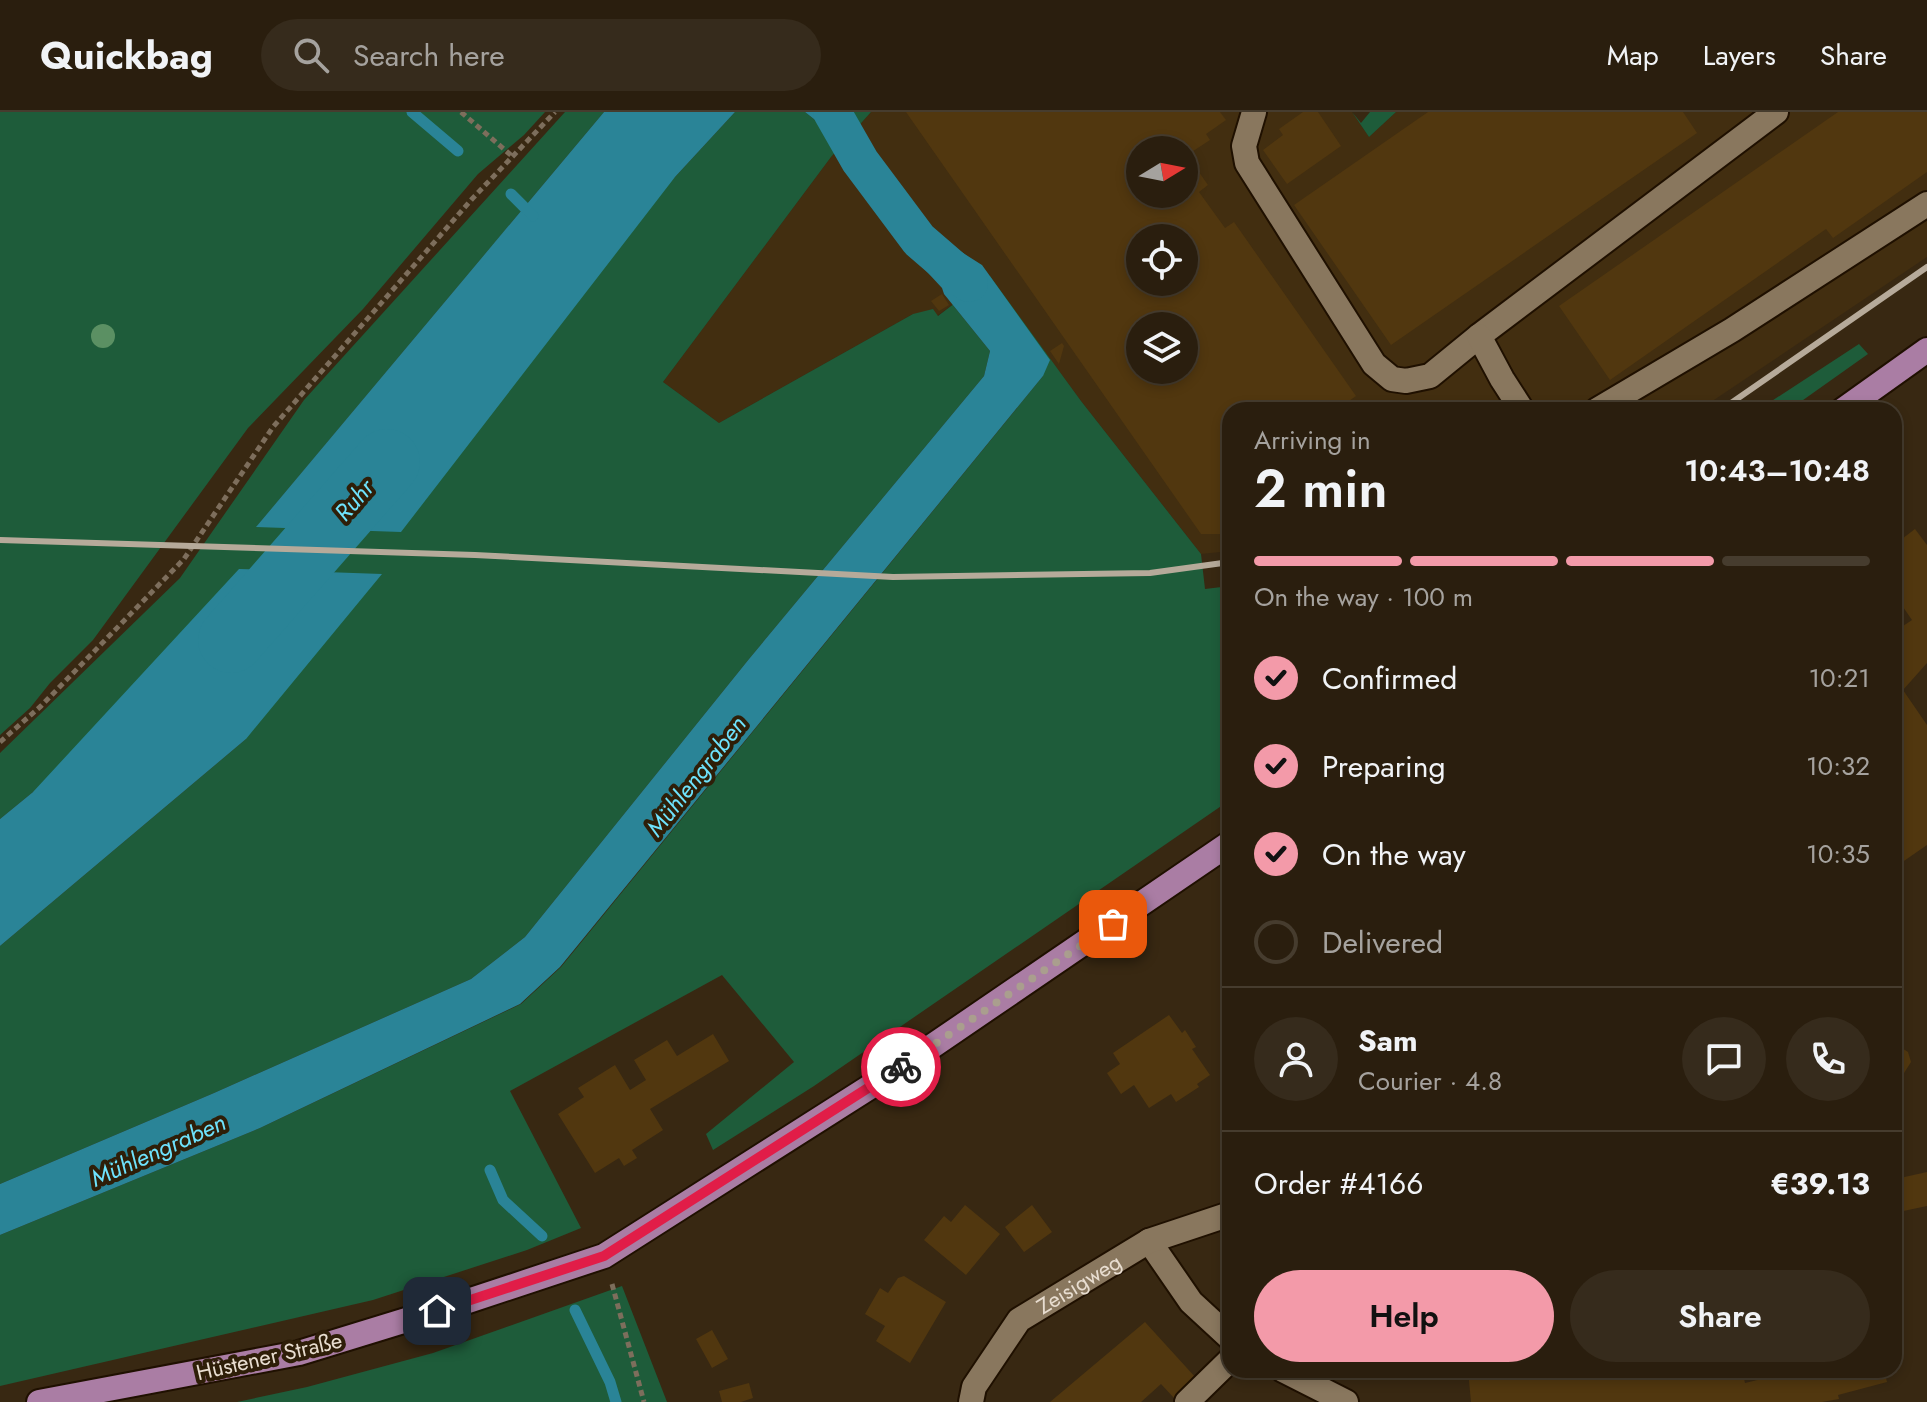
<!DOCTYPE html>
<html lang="en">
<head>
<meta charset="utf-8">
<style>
  :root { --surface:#2a1e0e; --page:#362b1c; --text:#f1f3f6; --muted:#a5a29e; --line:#463c2e; --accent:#f39aa9 }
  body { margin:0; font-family:Jost,sans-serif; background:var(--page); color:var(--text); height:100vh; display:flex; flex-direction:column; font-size:30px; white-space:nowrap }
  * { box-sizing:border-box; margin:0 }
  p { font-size:26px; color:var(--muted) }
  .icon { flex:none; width:44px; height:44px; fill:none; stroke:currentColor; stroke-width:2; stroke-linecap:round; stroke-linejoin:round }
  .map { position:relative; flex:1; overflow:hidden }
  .panel { position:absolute; left:1222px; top:290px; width:680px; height:976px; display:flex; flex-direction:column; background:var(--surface); border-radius:24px; box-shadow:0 4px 12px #0003,0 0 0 2px var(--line) }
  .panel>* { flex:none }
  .needle { width:52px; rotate:80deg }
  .tools { position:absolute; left:1126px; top:24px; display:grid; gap:16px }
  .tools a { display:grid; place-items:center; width:72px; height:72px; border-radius:50%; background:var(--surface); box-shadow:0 4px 12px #0003,0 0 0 2px var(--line); font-size:40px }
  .pin { position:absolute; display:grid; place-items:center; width:68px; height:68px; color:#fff; margin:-34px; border-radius:16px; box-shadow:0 4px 12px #0006 }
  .courier { position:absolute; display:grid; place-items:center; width:80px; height:80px; margin:-40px; border:6px solid #e11d48; border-radius:50%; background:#fff; color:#222; box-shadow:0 2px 10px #0007 }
  .summary em { font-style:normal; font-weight:600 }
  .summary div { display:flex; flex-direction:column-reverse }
  .summary { display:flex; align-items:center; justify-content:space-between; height:136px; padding:0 32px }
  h1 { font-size:52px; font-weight:600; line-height:60px }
  .bar { display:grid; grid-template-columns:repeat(4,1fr); gap:12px 8px; align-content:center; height:96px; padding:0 32px }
  .bar i { height:10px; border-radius:6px; background:var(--line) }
  .bar .active { background:var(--accent) }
  .bar p { grid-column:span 4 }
  .line { display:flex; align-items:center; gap:20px; padding:0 32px; border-top:2px solid var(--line) }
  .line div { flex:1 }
  .round { display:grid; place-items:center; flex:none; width:84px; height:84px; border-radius:42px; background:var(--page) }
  ol { padding:0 32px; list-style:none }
  li { display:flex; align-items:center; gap:24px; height:88px }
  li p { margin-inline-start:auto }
  li .icon { padding:8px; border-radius:50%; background:var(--accent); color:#111; stroke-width:4 }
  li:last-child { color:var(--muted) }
  li i { width:44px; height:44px; border:4px solid var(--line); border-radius:50% }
  .button { display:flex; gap:16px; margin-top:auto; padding:16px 32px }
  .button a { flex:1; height:92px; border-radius:48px; background:var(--accent); color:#111; font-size:32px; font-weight:600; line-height:92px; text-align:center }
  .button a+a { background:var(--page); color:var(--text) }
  header { display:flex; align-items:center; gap:48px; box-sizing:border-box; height:112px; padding:0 40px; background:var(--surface); border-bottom:2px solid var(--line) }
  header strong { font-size:38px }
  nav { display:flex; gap:44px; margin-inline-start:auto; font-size:28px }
  .search { width:560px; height:72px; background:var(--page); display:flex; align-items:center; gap:20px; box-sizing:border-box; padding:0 28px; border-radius:44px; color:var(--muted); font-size:30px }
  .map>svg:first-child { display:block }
  .built { fill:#422e10; fill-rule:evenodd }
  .green { fill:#1e5c3a }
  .water { fill:#2a8497 }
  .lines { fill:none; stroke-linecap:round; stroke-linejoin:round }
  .stream { stroke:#2a8497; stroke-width:11 }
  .canal { stroke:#2a8497; stroke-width:38 }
  .river { stroke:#2a8497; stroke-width:66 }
  .building { fill:#51370f; fill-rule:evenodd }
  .minor-casing { stroke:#1f1000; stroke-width:28 }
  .major-casing { stroke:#1f1000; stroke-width:28 }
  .path { stroke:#7d6e5c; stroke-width:5; stroke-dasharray:6 4; stroke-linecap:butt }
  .minor { stroke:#89775e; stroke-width:24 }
  .major { stroke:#aa7da4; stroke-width:24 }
  .rail { stroke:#b6aa9a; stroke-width:6 }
  .tree { fill:#5b9063 }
  .done { stroke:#aa9e8e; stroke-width:8; stroke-dasharray:0 14.4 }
  .route { stroke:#e11d48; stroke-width:10 }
  .labels { text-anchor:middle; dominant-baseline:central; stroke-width:8; stroke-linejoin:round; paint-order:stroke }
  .street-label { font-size:22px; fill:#e8ddd0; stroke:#2e1e08 }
  .water-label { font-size:24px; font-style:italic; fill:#6ee3fd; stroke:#2e1e08 }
</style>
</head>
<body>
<header>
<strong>Quickbag</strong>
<div class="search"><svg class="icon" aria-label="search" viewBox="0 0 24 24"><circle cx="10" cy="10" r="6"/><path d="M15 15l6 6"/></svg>Search here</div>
<nav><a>Map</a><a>Layers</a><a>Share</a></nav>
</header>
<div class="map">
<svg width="1927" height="1290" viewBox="0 0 1927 1290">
  <rect width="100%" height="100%" fill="#382812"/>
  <path class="built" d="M871,0H1352L1369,25L1396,0H1927V145L1699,298H1230V439L1201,442L1081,289L990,165L937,204L913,202L719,311L663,270L831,45ZM1140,38H1184V82H1140ZM868,42L881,54L929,120L910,138ZM1140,126H1184V170H1140ZM941,127L982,153L944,182L942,176ZM1140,214H1184V258H1140Z"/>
  <path class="green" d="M0,0H545L524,23L478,62L363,197L248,316L93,528L50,571L30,596L0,623Z
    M565,0H604L257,414L675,65L735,0H805L844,31L852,21L843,0H871L831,45L663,270L719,311L913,202L933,197L938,204L990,164L1081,289L1201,442L1205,477L1230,474V688L814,974L713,1038L706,1022L794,950L722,863L510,979L581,1116L527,1138L373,1188L0,1274V1123L260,1016L521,892L561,855L1043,264L952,192L990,239L984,264L749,547L525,825L471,867L214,981L0,1072V834L246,627L33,680L0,707V641L180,466L304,288Z
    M1352,0L1361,11L1370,0H1396L1369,25Z
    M1859,232L1868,242L1789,298H1758Z
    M622,1174L667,1290H237L307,1275L433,1241Z"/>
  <path class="water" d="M604,0H735L675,65L401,420L256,415Z
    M805,0H843L853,21L844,31Z
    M868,41L881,54L929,120L909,138L851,55Z
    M941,127L982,153L1050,248L1043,264L560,855L520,892L260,1016L0,1123V1072L214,981L471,867L525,825L749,547L984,264L990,239L944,182L942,176L917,149Z
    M239,457L382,462L246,627L0,834V707L33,680Z"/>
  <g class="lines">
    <path class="stream" d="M412,0L458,39
      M511,82L533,104
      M490,1058L503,1088L542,1124
      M575,1198L610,1270L616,1290"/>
    <path class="canal" d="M832,0L860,49L919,128L969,171"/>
    <path class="river" d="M231,528L387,350"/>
  </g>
  <path class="building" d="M906,0H1220L1226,8L1206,22L1210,28L1187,43L1208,73L1199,80L1225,116L1234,110L1356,284L1336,298H1230V422H1201ZM1140,38H1184V82H1140ZM1140,126H1184V170H1140ZM1140,214H1184V258H1140Z
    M1303,0H1318L1341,34L1287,72L1263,38L1283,23L1279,17Z
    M1428,0H1683L1697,21L1391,233L1294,93Z
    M1838,0H1927V60L1833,126L1826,117L1610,268L1559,194Z
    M942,182L949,193L939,199L931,189Z
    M1062,231L1064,234L1059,252L1050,239Z
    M1915,417L1927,433V551L1903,578L1927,613V733L1901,751L1894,741V520L1912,508L1894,482V433Z
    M1169,903L1182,921L1185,918L1196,935L1192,937L1210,963L1197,972L1199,975L1176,990L1171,982L1149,996L1134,973L1121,982L1107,961L1120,952L1113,941Z
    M713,922L729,949L650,997L663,1018L632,1038L637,1046L624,1054L619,1046L595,1061L558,1002L584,985L578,976L615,953L630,978L646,968L634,948L667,928L677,944Z
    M1894,931L1908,940L1911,950L1899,969L1894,966Z
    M1894,1045L1900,1066L1927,1060V1094L1894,1101Z
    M965,1093L1000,1122L966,1163L924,1128L944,1104L951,1110Z
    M1032,1093L1052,1120L1024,1140L1005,1115Z
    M904,1164L946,1190L910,1251L876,1229L885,1214L865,1202L880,1176L888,1181L898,1166Z
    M1145,1210L1196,1266L1174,1286L1161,1272L1141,1290H1050Z
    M712,1218L728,1247L712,1256L696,1227Z
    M1468,1258H1540L1541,1266L1572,1258H1641L1642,1263L1665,1258H1742L1745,1271L1798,1258H1884L1887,1270L1838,1283L1839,1287L1822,1290H1471Z
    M749,1271L753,1286L741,1290H722L719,1279Z"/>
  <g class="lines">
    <g class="minor-casing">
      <g id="minor">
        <path d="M1254,0L1244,34L1247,51L1374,252L1392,267L1406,269L1430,264L1479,224L1776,0"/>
        <path d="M1479,224L1502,267L1522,298"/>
        <path d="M1597,298L1732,218L1927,92"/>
        <path d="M1149,1129L1191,1190L1230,1226"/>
        <path d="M1283,1258L1346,1290"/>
        <path id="s1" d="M971,1290L974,1275L1019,1208L1149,1129L1230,1102"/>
        <path d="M1187,1290L1230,1248"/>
      </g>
    </g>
    <g class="major-casing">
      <path id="major" d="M1843,298L1927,238
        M39,1290L299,1241L465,1190L604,1144L906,952L1230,731"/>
    </g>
    <path class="path" d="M461,0L513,45
      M0,630L41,594L184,447L273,315L472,87L555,0
      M612,1172L644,1290"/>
    <use href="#minor" class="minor"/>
    <use href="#major" class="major"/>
    <path class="rail" d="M1721,298L1927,155
      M0,428L475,443L893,465L1150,461L1230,450"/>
  </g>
  <circle class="tree" cx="103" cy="224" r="12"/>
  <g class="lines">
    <path class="done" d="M901,955L1113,812"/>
    <path class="route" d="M437,1199L604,1144L901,955"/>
  </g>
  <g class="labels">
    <g class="street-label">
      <text stroke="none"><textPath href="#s1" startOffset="166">Zeisigweg</textPath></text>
      <text transform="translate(269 1244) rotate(-13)">Hüstener Straße</text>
    </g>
    <g class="water-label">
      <text transform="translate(354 388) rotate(-49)">Ruhr</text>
      <text transform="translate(696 664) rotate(-52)">Mühlengraben</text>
      <text transform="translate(158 1038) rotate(-24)">Mühlengraben</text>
    </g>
  </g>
</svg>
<div class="tools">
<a><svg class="needle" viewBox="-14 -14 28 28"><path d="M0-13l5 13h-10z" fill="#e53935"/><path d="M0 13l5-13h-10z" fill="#a5a29e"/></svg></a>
<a><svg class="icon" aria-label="locate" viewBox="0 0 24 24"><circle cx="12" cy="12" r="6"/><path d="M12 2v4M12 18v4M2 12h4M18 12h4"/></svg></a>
<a><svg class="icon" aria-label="layers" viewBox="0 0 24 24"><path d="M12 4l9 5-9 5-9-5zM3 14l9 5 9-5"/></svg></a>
</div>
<div class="pin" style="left:1113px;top:812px;background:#ea580c"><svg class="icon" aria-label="bag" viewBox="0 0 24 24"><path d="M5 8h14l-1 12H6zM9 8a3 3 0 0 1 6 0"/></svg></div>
<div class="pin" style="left:437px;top:1199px;background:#1f2937"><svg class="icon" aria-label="home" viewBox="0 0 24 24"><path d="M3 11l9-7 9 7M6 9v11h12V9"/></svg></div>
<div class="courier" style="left:901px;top:955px"><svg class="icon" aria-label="bike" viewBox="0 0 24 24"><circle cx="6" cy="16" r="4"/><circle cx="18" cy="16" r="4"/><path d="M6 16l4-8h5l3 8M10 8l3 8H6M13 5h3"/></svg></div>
<section class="panel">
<div class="summary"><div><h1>2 min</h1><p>Arriving in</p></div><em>10:43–10:48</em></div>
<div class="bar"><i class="active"></i><i class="active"></i><i class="active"></i><i></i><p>On the way · 100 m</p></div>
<ol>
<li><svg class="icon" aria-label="check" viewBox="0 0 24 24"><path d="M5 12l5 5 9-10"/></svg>Confirmed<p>10:21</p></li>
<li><svg class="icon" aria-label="check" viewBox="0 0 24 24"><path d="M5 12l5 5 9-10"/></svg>Preparing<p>10:32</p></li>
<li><svg class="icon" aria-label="check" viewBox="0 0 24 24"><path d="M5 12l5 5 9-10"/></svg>On the way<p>10:35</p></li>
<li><i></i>Delivered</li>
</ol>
<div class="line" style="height:144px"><a class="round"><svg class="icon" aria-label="person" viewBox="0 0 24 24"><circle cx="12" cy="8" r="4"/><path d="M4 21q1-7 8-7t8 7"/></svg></a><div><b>Sam</b><p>Courier · 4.8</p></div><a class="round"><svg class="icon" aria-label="chat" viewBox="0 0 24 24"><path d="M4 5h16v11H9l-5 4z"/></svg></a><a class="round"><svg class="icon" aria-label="phone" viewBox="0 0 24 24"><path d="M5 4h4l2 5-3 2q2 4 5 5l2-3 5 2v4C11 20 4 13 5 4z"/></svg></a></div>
<div class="line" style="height:104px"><div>Order #4166</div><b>€39.13</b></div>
<div class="button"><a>Help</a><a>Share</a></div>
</section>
</div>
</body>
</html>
